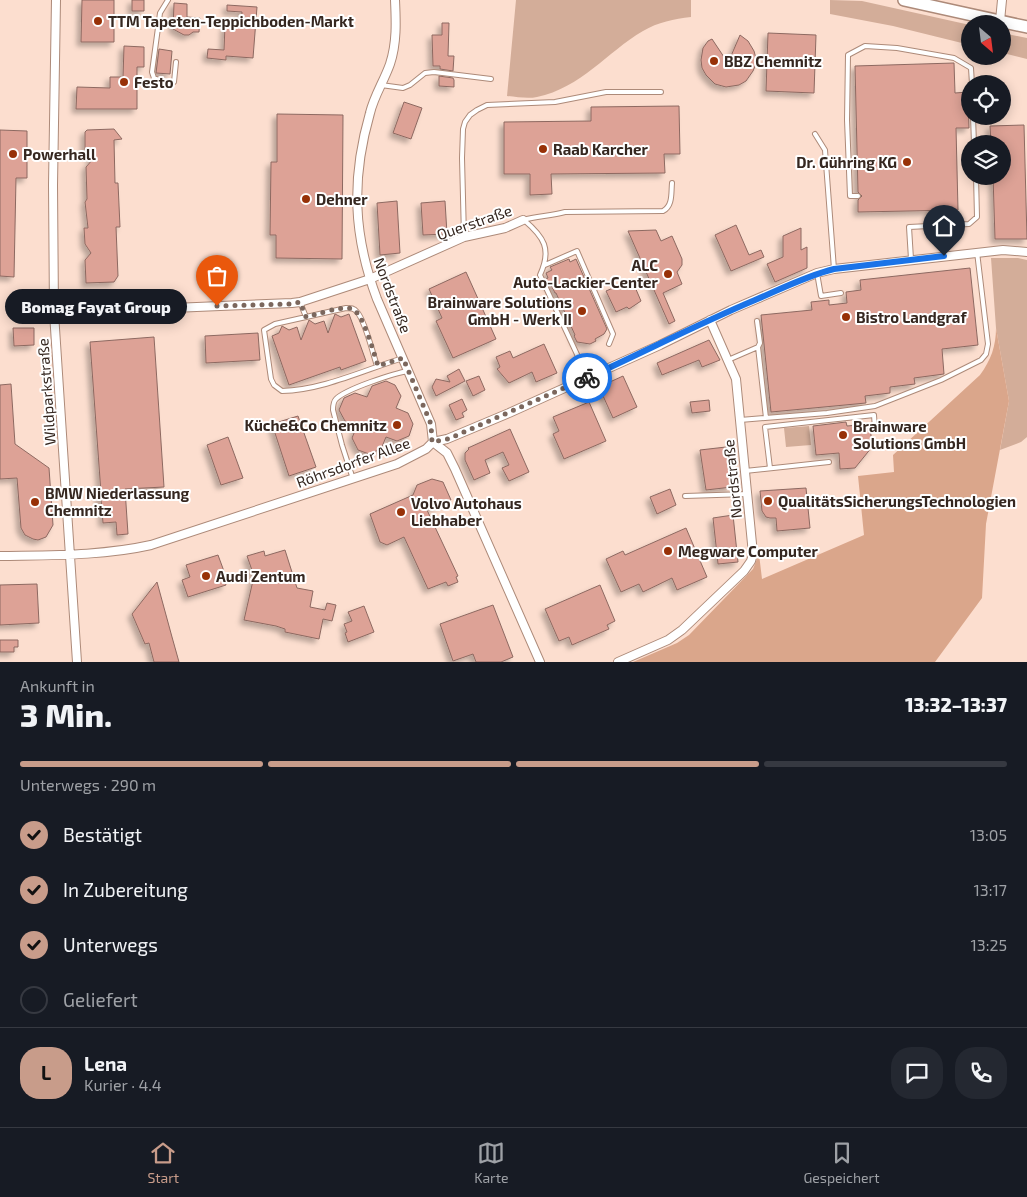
<!DOCTYPE html>
<html lang="de">
<head>
<meta charset="utf-8">
<style>
  :root { --surface:#171b24; --page:#242831; --text:#f1f3f6; --muted:#9ea1a6; --line:#363941; --accent:#c89c8a }
  body { margin:0; font-family:"Exo 2",sans-serif; background:var(--page); color:var(--text); height:100vh; display:flex; flex-direction:column; font-size:19px; white-space:nowrap }
  * { box-sizing:border-box; margin:0 }
  p { font-size:16px; color:var(--muted) }
  .icon { flex:none; width:28px; height:28px; fill:none; stroke:currentColor; stroke-width:2; stroke-linecap:round; stroke-linejoin:round }
  .map { position:relative; height:662px; overflow:hidden }
  .drawer { display:flex; flex-direction:column; background:var(--surface); flex:1 }
  .drawer>* { flex:none }
  .needle { width:32px; rotate:152deg }
  .fabs { position:absolute; left:961px; top:15px; display:grid; gap:10px }
  .fabs a { display:grid; place-items:center; width:50px; height:50px; border-radius:50%; background:var(--surface); box-shadow:0 2px 12px #0003; font-size:25px }
  .pin { position:absolute; display:grid; place-items:center; width:42px; height:42px; color:#fff; margin:-51px -21px; border-radius:50% 50% 50% 0; rotate:-45deg; box-shadow:0 0 5px #0007 }
  .pin .icon { rotate:45deg }
  .courier { position:absolute; display:grid; place-items:center; width:50px; height:50px; margin:-25px; border:4px solid #1a73e8; border-radius:50%; background:#fff; color:#222; box-shadow:0 1px 6px #0007 }
  .bubble { position:absolute; height:35px; border-radius:18px; background:var(--surface); box-shadow:0 2px 12px #0003; font-size:16px; font-weight:800; line-height:35px; text-align:center }
  .overview em { font-style:normal; font-weight:800 }
  .overview div { display:flex; flex-direction:column-reverse }
  .overview { display:flex; align-items:center; justify-content:space-between; height:85px; padding:0 20px }
  h1 { font-size:32px; font-weight:800; line-height:38px }
  .bar { display:grid; grid-template-columns:repeat(4,1fr); gap:8px 5px; align-content:center; height:60px; padding:0 20px }
  .bar i { height:6px; border-radius:4px; background:var(--line) }
  .bar .selected { background:var(--accent) }
  .bar p { grid-column:span 4 }
  .line { display:flex; align-items:center; gap:12px; padding:0 20px; border-top:1px solid var(--line) }
  .line div { flex:1 }
  .round { display:grid; place-items:center; flex:none; width:52px; height:52px; border-radius:20px; background:var(--page) }
  ol { padding:0 20px; list-style:none }
  li { display:flex; align-items:center; gap:15px; height:55px }
  li p { margin-inline-start:auto }
  li .icon { padding:5px; border-radius:50%; background:var(--accent); color:#111; stroke-width:4 }
  li:last-child { color:var(--muted) }
  li i { width:28px; height:28px; border:2px solid var(--line); border-radius:50% }
  .tab-bar { display:flex; justify-content:space-around; align-items:center; height:70px; border-top:1px solid var(--line); background:var(--surface); font-size:14px; color:var(--muted) }
  .tab-bar a { display:grid; justify-items:center; gap:2px }
  .tab-bar .selected { color:var(--accent) }
  .map>svg:first-child { display:block }
  .green { fill:#d3ad99 }
  .forest { fill:#daa68b }
  .building { fill:#dda296; stroke:#8d6961; filter:url(#shadow) }
  .lines { fill:none; stroke-linecap:round; stroke-linejoin:round }
  .service-casing { stroke:#ad8a79; stroke-width:6 }
  .minor-casing { stroke:#ad8a79; stroke-width:10 }
  .secondary-casing { stroke:#ad8a79; stroke-width:14 }
  .service { stroke:#fff; stroke-width:4 }
  .minor { stroke:#fff; stroke-width:8 }
  .secondary { stroke:#fff; stroke-width:11 }
  .done { stroke:#7b675d; stroke-width:5; stroke-dasharray:0 9 }
  .route { stroke:#1a73e8; stroke-width:6 }
  .poi-dot { fill:#973107; stroke:#fff; stroke-width:2 }
  .labels { text-anchor:middle; dominant-baseline:central; stroke-width:4; stroke-linejoin:round; paint-order:stroke }
  .poi-label { font-size:15px; font-weight:bold; fill:#352720; stroke:#fff; text-anchor:start }
  .street-label { font-size:15px; fill:#352720; stroke:#fff }
</style>
</head>
<body>
<div class="map">
<svg width="1027" height="662" viewBox="0 0 1027 662">
  <defs>
    <filter id="shadow"><feDropShadow dx="-4" dy="4" stdDeviation="2.5" flood-color="#0004"/></filter>
  </defs>
  <rect width="100%" height="100%" fill="#fcdecf"/>
  <path class="green" d="M516,0H691V17C674,19 658,22 643,31C607,52 581,88 537,97C528,99 517,97 507,96Z
    M830,0L862,1L970,25V45L893,26L830,14Z
    M1002,33L1027,38V59L1003,53Z
    M991,258H1018L1027,260V437L1021,442L1000,450L1009,401L996,328Z
    M809,426L811,445L786,447L784,428Z"/>
  <path class="forest" d="M996,328L1009,401L986,524L982,598L935,662H633L677,643L689,635L753,569L759,554L762,579L864,535L858,476L894,472L893,455L980,375C991,360 996,346 996,328Z"/>
  <path class="building" d="M82,0H114V42H81Z
    M132,0H144V11H132Z
    M174,3L187,4V17L200,18L199,32H193L189,35H184L173,29Z
    M227,5L257,7L253,58L226,56V60L207,58L208,49L224,50L225,25L241,26L242,12L227,11Z
    M442,23H449L448,56H454L453,71L440,69V66H433L432,35H442Z
    M768,33L816,35L814,93L766,91Z
    M740,35L748,41L754,51L757,62L753,71L746,81L739,85L726,87L715,84L706,75L702,68L701,60L703,48L708,41L712,39L728,63Z
    M124,46L144,47V67H137V109H76L77,87L110,88V77H123Z
    M159,49L172,51L170,74L156,73Z
    M954,63L955,93L968,92L969,128H956L958,210L858,212V200L862,196L858,192L855,66Z
    M439,76L453,78L454,80V87L439,86Z
    M404,102L422,108L411,139L393,133Z
    M679,106L680,154H664L665,173L551,174L552,194L530,195V174H504V122L591,121V107Z
    M277,114L343,115L342,259L276,258V235H270L271,162H277Z
    M1024,125L1027,239H995L993,176H1002V144H991L990,126Z
    M114,129L122,139L114,140L115,183H118L120,227H116L118,276L114,282L86,283L85,260L91,253L85,244L84,228H88L85,202L87,199L86,167L93,159L85,152V132L87,130Z
    M0,130L27,131V178H16L14,277L0,276Z
    M397,201L400,253L380,255L377,203Z
    M445,201L447,234L423,235L421,203Z
    M736,225L749,255L761,250L764,257L731,271L715,235Z
    M801,228V250L807,247V268L775,282L767,264L783,257V236Z
    M656,230L661,241L672,236L682,259V265L677,272L682,284L663,293L675,321L669,324L628,231Z
    M569,259L570,262L576,259L607,329L604,334L595,339L596,341L590,344L577,342L574,336L575,335L556,293H555L551,285L549,286L546,279L548,278L546,273L552,270L550,267Z
    M970,268L978,345L942,349L944,374L914,378L915,384L890,387V393L865,396L866,403L771,412L761,315L812,310L811,302L829,300V305L847,303L846,292L861,290L860,280Z
    M466,272L496,339L453,358L436,321L442,318L429,289Z
    M632,280L641,301L629,309L627,307L616,312L606,291Z
    M335,314L341,317L349,314L366,361L341,370L340,367L289,385L272,336L279,333L282,326L289,330L297,327L301,340L309,320L315,324L324,321L328,333Z
    M13,328H34V345L14,346Z
    M258,333L260,360L206,363L205,336Z
    M154,337L164,487L125,489L128,534L117,535L116,522L103,523L101,499L99,500V493H101L90,342Z
    M709,340L720,360L702,367L699,360L662,375L657,363Z
    M544,344L557,373L536,382L532,372L509,383L497,369L500,367L496,357L510,351L513,358Z
    M459,369L465,381L436,396L432,387L436,379L450,382L447,376Z
    M479,376L485,390L473,396L466,381Z
    M623,376L637,407L613,418L599,387Z
    M386,381L395,385L401,396L396,408L408,413L413,424L409,436L397,441L386,437L381,449L369,454L358,450L352,438L357,426L345,421L339,410L344,398L355,393L367,397L372,386Z
    M11,384L15,444L49,468L53,525L46,537L38,540L33,539L25,535L21,528L17,478L0,479V385Z
    M462,399L467,410L462,413L464,417L456,420L449,405Z
    M709,400L710,411L692,413L690,402Z
    M589,402L606,441L564,459L553,434L559,431L553,417Z
    M298,416L316,467L289,476L272,424Z
    M846,422L847,426L870,424L872,447L855,468L840,469L839,453L816,455L813,426Z
    M510,429L529,472L509,481L502,468L509,465L503,452L485,460L490,473L474,480L465,460V453L469,449L468,448Z
    M228,437L243,478L221,485L207,445Z
    M726,447L732,487L706,490L700,450Z
    M432,479L443,482L451,500L427,510L458,576L456,577L458,582L448,586L446,582L428,589L404,537L387,545L380,542L370,514L413,495L417,485Z
    M806,488L810,528L777,531L776,518H770L766,517L762,511L760,491Z
    M670,489L676,505L657,514L650,497Z
    M733,515L738,562L718,564L713,518Z
    M686,528L707,577L677,590L672,578L643,592L639,584L621,592L606,559L623,551L625,555Z
    M285,550L297,588L313,591L310,607L325,610L327,603L336,605L332,621L323,619L319,639L285,632V629L276,626L244,620L254,576L247,556L264,551L265,556Z
    M218,555L225,574L223,575L226,585L188,597L182,580L190,577L186,565Z
    M157,582L172,637L179,662H154L149,643L145,644L132,614Z
    M37,584L39,623L0,625V585Z
    M600,585L615,621L607,625L609,629L572,645L569,637L559,641L545,609Z
    M493,605L513,657L501,662H476L473,654L453,661L440,624Z
    M364,606L374,632L348,642L345,633L347,632L344,624L352,621L348,612Z
    M0,640H18V647H14V652H0Z"/>
  <g class="lines">
    <g class="service-casing">
      <path id="service" d="M168,0L160,13L152,72L154,78L170,84L174,82L176,62
        M381,85L403,88L410,85L425,73L434,72L491,79
        M973,116L974,144
        M815,134L825,150L834,269
        M858,196H850L847,120L848,55L865,46L897,48L954,58L971,68L972,84
        M523,220C537,216 551,216 565,212L663,211C673,206 671,193 672,183
        M524,220C544,237 552,249 540,275L588,378
        M464,237L462,158L463,129L465,122L470,115L477,110L487,105L555,102L606,92H661
        M911,259L909,227L969,224L977,217L976,176
        M545,265L577,251L613,334L609,344
        M817,273L821,296L841,293
        M300,302L306,317
        M758,347L766,418
        M728,360L758,347L760,343L757,321
        M377,366C373,354 365,320 357,312C354,308 351,308 346,308L275,324L264,330L271,379L274,385L282,391C323,390 364,370 403,358
        M740,420L827,413L875,406L941,380L981,360L986,354L988,344L977,252
        M770,468L765,427L874,415L875,429
        M745,471L829,462
        M353,479L342,445L333,410C333,406 333,402 336,399C346,389 394,373 409,371
        M685,496L748,494"/>
    </g>
    <g class="minor-casing">
      <path id="minor" d="M56,0L53,185L54,313L77,662
        M395,0C396,21 397,43 390,64C384,81 374,96 370,113C351,179 353,235 377,299L431,424L433,442L447,453L455,469L540,662
        M1000,21L1002,0
        M54,313L292,303L300,302L370,279L464,237L505,228L523,220
        M0,556C51,555 102,556 151,545L397,464L426,449L433,442L447,439L509,413L660,345L731,310L817,273L834,269L1003,250L1027,252
        M618,662L668,640L682,630L744,571L751,561L753,554L736,379L710,320"/>
    </g>
    <g class="secondary-casing">
      <path id="secondary" d="M904,0L1027,27"/>
    </g>
    <use href="#service" class="service"/>
    <use href="#minor" class="minor"/>
    <use href="#secondary" class="secondary"/>
  </g>
  <g class="lines">
    <path class="done" d="M217,306L292,304L300,302L306,317C316,315 342,305 352,309C363,312 374,354 378,366L403,358L431,424L432,442L448,439L587,378"/>
    <path class="route" d="M587,378C644,352 698,324 755,300C781,289 806,276 834,269L944,256"/>
  </g>
  <g class="poi-dot">
    <circle cx="98" cy="21" r="5"/>
    <circle cx="714" cy="61" r="5"/>
    <circle cx="124" cy="82" r="5"/>
    <circle cx="543" cy="149" r="5"/>
    <circle cx="13" cy="154" r="5"/>
    <circle cx="907" cy="162" r="5"/>
    <circle cx="306" cy="199" r="5"/>
    <circle cx="668" cy="274" r="5"/>
    <circle cx="582" cy="311" r="5"/>
    <circle cx="846" cy="317" r="5"/>
    <circle cx="397" cy="425" r="5"/>
    <circle cx="843" cy="435" r="5"/>
    <circle cx="768" cy="501" r="5"/>
    <circle cx="35" cy="502" r="5"/>
    <circle cx="401" cy="512" r="5"/>
    <circle cx="668" cy="551" r="5"/>
    <circle cx="206" cy="576" r="5"/>
  </g>
  <g class="labels">
    <g class="poi-label">
      <text x="108" y="21">TTM Tapeten-Teppichboden-Markt</text>
      <text x="724" y="61">BBZ Chemnitz</text>
      <text x="134" y="82">Festo</text>
      <text x="553" y="149">Raab Karcher</text>
      <text x="23" y="154">Powerhall</text>
      <text x="897" y="162" text-anchor="end">Dr. Gühring KG</text>
      <text x="316" y="199">Dehner</text>
      <text x="658" y="265" text-anchor="end">ALC<tspan x="658" dy="17">Auto-Lackier-Center</tspan></text>
      <text x="572" y="302" text-anchor="end">Brainware Solutions<tspan x="572" dy="17">GmbH - Werk II</tspan></text>
      <text x="856" y="317">Bistro Landgraf</text>
      <text x="387" y="425" text-anchor="end">Küche&amp;Co Chemnitz</text>
      <text x="853" y="426">Brainware<tspan x="853" dy="17">Solutions GmbH</tspan></text>
      <text x="45" y="493">BMW Niederlassung<tspan x="45" dy="17">Chemnitz</tspan></text>
      <text x="778" y="501">QualitätsSicherungsTechnologien</text>
      <text x="411" y="503">Volvo Autohaus<tspan x="411" dy="17">Liebhaber</tspan></text>
      <text x="678" y="551">Megware Computer</text>
      <text x="216" y="576">Audi Zentum</text>
    </g>
    <g class="street-label">
      <text transform="translate(474 222) rotate(-19)">Querstraße</text>
      <text transform="translate(393 295) rotate(69)">Nordstraße</text>
      <text transform="translate(46 392) rotate(-94)">Wildparkstraße</text>
      <text transform="translate(353 462) rotate(-20)">Röhrsdorfer Allee</text>
      <text transform="translate(732 479) rotate(-96)">Nordstraße</text>
    </g>
  </g>
</svg>
<div class="fabs">
<a><svg class="needle" viewBox="-14 -14 28 28"><path d="M0-13l5 13h-10z" fill="#e53935"/><path d="M0 13l5-13h-10z" fill="#9ea1a6"/></svg></a>
<a><svg class="icon" aria-label="locate" viewBox="0 0 24 24"><circle cx="12" cy="12" r="6"/><path d="M12 2v4M12 18v4M2 12h4M18 12h4"/></svg></a>
<a><svg class="icon" aria-label="layers" viewBox="0 0 24 24"><path d="M12 4l9 5-9 5-9-5zM3 14l9 5 9-5"/></svg></a>
</div>
<div class="pin" style="left:217px;top:306px;background:#ea580c"><svg class="icon" aria-label="bag" viewBox="0 0 24 24"><path d="M5 8h14l-1 12H6zM9 8a3 3 0 0 1 6 0"/></svg></div>
<div class="pin" style="left:944px;top:256px;background:#1f2937"><svg class="icon" aria-label="home" viewBox="0 0 24 24"><path d="M3 11l9-7 9 7M6 9v11h12V9"/></svg></div>
<div class="courier" style="left:587px;top:378px"><svg class="icon" aria-label="bike" viewBox="0 0 24 24"><circle cx="6" cy="16" r="4"/><circle cx="18" cy="16" r="4"/><path d="M6 16l4-8h5l3 8M10 8l3 8H6M13 5h3"/></svg></div>
<div class="bubble" style="left:5px;top:289px;width:182px">Bomag Fayat Group</div>
</div>
<section class="drawer">
<div class="overview"><div><h1>3 Min.</h1><p>Ankunft in</p></div><em>13:32–13:37</em></div>
<div class="bar"><i class="selected"></i><i class="selected"></i><i class="selected"></i><i></i><p>Unterwegs · 290 m</p></div>
<ol>
<li><svg class="icon" aria-label="check" viewBox="0 0 24 24"><path d="M5 12l5 5 9-10"/></svg>Bestätigt<p>13:05</p></li>
<li><svg class="icon" aria-label="check" viewBox="0 0 24 24"><path d="M5 12l5 5 9-10"/></svg>In Zubereitung<p>13:17</p></li>
<li><svg class="icon" aria-label="check" viewBox="0 0 24 24"><path d="M5 12l5 5 9-10"/></svg>Unterwegs<p>13:25</p></li>
<li><i></i>Geliefert</li>
</ol>
<div class="line" style="height:90px"><b class="round" style="background:var(--accent);color:#111">L</b><div><b>Lena</b><p>Kurier · 4.4</p></div><a class="round"><svg class="icon" aria-label="chat" viewBox="0 0 24 24"><path d="M4 5h16v11H9l-5 4z"/></svg></a><a class="round"><svg class="icon" aria-label="phone" viewBox="0 0 24 24"><path d="M5 4h4l2 5-3 2q2 4 5 5l2-3 5 2v4C11 20 4 13 5 4z"/></svg></a></div>
</section>
<nav class="tab-bar">
<a class="selected"><svg class="icon" aria-label="home" viewBox="0 0 24 24"><path d="M3 11l9-7 9 7M6 9v11h12V9"/></svg>Start</a>
<a><svg class="icon" aria-label="map" viewBox="0 0 24 24"><path d="M3 6l6-2 6 2 6-2v14l-6 2-6-2-6 2zM9 4v14M15 6v14"/></svg>Karte</a>
<a><svg class="icon" aria-label="saved" viewBox="0 0 24 24"><path d="M7 4h10v16l-5-4-5 4z"/></svg>Gespeichert</a>
</nav>
</body>
</html>
